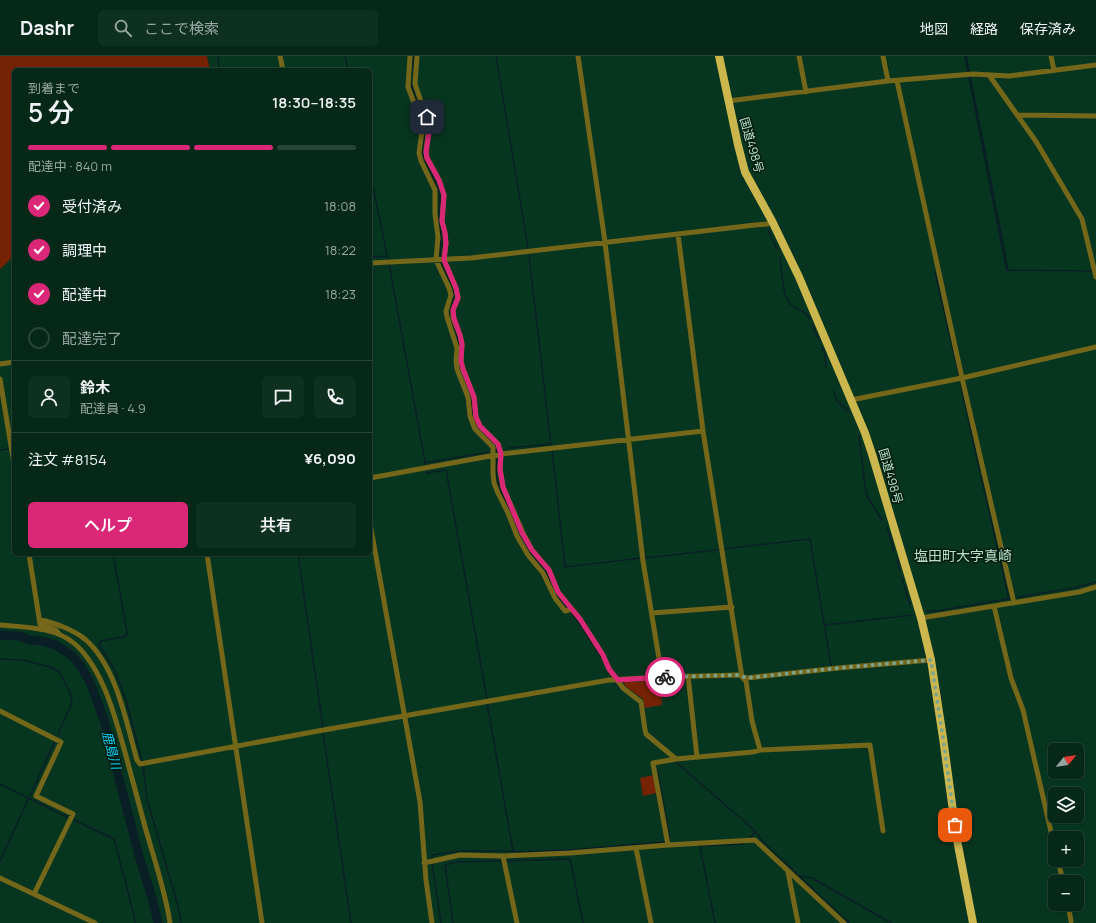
<!DOCTYPE html>
<html lang="ja">
<head>
<meta charset="utf-8">
<style>
  :root { --surface:#052818; --page:#0e3021; --text:#f1f3f6; --muted:#97a6a2; --line:#264437; --accent:#db2777 }
  body { margin:0; font-family:Manrope,"Noto Sans JP",sans-serif; background:var(--page); color:var(--text); height:100vh; display:flex; flex-direction:column; font-size:15px; white-space:nowrap }
  * { box-sizing:border-box; margin:0 }
  p { font-size:13px; color:var(--muted) }
  .icon { flex:none; width:22px; height:22px; fill:none; stroke:currentColor; stroke-width:2; stroke-linecap:round; stroke-linejoin:round }
  .map { position:relative; flex:1; overflow:hidden }
  .drawer { position:absolute; left:12px; top:12px; width:360px; height:488px; display:flex; flex-direction:column; background:var(--surface); border-radius:6px; box-shadow:0 1px 3px #0004,0 0 0 1px var(--line) }
  .drawer>* { flex:none }
  .needle { width:26px; rotate:60deg }
  .tools { position:absolute; left:1048px; top:687px; display:grid; gap:8px }
  .tools a { display:grid; place-items:center; width:36px; height:36px; border-radius:6px; background:var(--surface); box-shadow:0 1px 3px #0004,0 0 0 1px var(--line); font-size:20px }
  .pin { position:absolute; display:grid; place-items:center; width:34px; height:34px; color:#fff; margin:-17px; border-radius:8px; box-shadow:0 2px 6px #0006 }
  .courier { position:absolute; display:grid; place-items:center; width:40px; height:40px; margin:-20px; border:3px solid #db2777; border-radius:50%; background:#fff; color:#222; box-shadow:0 1px 5px #0007 }
  .overview em { font-style:normal; font-weight:600 }
  .overview div { display:flex; flex-direction:column-reverse }
  .overview { display:flex; align-items:center; justify-content:space-between; height:68px; padding:0 16px }
  h1 { font-size:26px; font-weight:600; line-height:30px }
  .bar { display:grid; grid-template-columns:repeat(4,1fr); gap:6px 4px; align-content:center; height:48px; padding:0 16px }
  .bar i { height:5px; border-radius:3px; background:var(--line) }
  .bar .on { background:var(--accent) }
  .bar p { grid-column:span 4 }
  .line { display:flex; align-items:center; gap:10px; padding:0 16px; border-top:1px solid var(--line) }
  .line div { flex:1 }
  .round { display:grid; place-items:center; flex:none; width:42px; height:42px; border-radius:6px; background:var(--page) }
  ol { padding:0 16px; list-style:none }
  li { display:flex; align-items:center; gap:12px; height:44px }
  li p { margin-inline-start:auto }
  li .icon { padding:4px; border-radius:50%; background:var(--accent); color:#fff; stroke-width:4 }
  li:last-child { color:var(--muted) }
  li i { width:22px; height:22px; border:2px solid var(--line); border-radius:50% }
  .action { display:flex; gap:8px; margin-top:auto; padding:8px 16px }
  .action a { flex:1; height:46px; border-radius:6px; background:var(--accent); color:#fff; font-size:16px; font-weight:600; line-height:46px; text-align:center }
  .action a+a { background:var(--page); color:var(--text) }
  header { display:flex; align-items:center; gap:24px; box-sizing:border-box; height:56px; padding:0 20px; background:var(--surface); border-bottom:1px solid var(--line) }
  header strong { font-size:19px }
  nav { display:flex; gap:22px; margin-inline-start:auto; font-size:14px }
  .search { width:280px; height:36px; background:var(--page); display:flex; align-items:center; gap:10px; box-sizing:border-box; padding:0 14px; border-radius:6px; color:var(--muted); font-size:15px }
  .map>svg:first-child { display:block }
  .green { fill:#752304 }
  .water { fill:#091f25 }
  .lines { fill:none; stroke-linecap:round; stroke-linejoin:round }
  .stream { stroke:#091f25; stroke-width:1.5 }
  .river { stroke:#091f25; stroke-width:9 }
  .minor { stroke:#75671a; stroke-width:5 }
  .highway { stroke:#ccb74e; stroke-width:8 }
  .done { stroke:#7ba48d; stroke-width:4; stroke-dasharray:0 7.2 }
  .route { stroke:#db2777; stroke-width:5 }
  .labels { text-anchor:middle; dominant-baseline:central; stroke-width:3; stroke-linejoin:round; paint-order:stroke }
  .street-label { font-size:12px; fill:#b9e0c8; stroke:#021b0e }
  .water-label { font-size:13px; font-style:italic; fill:#0cd6ff; stroke:#021b0e }
  .quarter-label { font-size:14px; fill:#b9e0c8; stroke:#021b0e }
</style>
</head>
<body>
<header>
<strong>Dashr</strong>
<div class="search"><svg class="icon" aria-label="search" viewBox="0 0 24 24"><circle cx="10" cy="10" r="6"/><path d="M15 15l6 6"/></svg>ここで検索</div>
<nav><a>地図</a><a>経路</a><a>保存済み</a></nav>
</header>
<div class="map">
<svg width="1096" height="867" viewBox="0 0 1096 867">
  <rect width="100%" height="100%" fill="#073620"/>
  <path class="green" d="M0,0H207L210,14H14V200L0,213Z
    M660,625L662,649L645,652L643,643L625,630L624,626Z
    M653,719L657,737L643,740L640,722Z"/>
  <path class="water" d="M964,0H967L1009,215H1006Z"/>
  <g class="lines">
    <path class="stream" d="M218,0L219,14
      M345,0L348,14
      M496,0L528,191
      M411,20L414,0
      M411,26C413,40 428,64 426,77C425,81 424,85 423,89
      M422,93L424,102L437,130L440,139L439,165L441,180L440,200
      M370,117L387,199
      M768,174L777,193
      M529,199L551,390
      M370,201L387,200L388,205
      M780,202C782,213 782,240 790,248C797,254 806,254 810,263
      M389,208L427,417L446,414L487,643
      M441,208L451,227
      M1008,214L1094,215
      M935,216L959,320
      M450,262C449,251 455,243 454,233
      M451,265L457,279L459,292
      M813,270L819,284
      M822,291L825,298L826,311
      M459,306L466,327
      M960,325L980,416
      M833,335L838,346L848,355
      M470,338L473,361L476,367
      M484,378L495,389L497,397L496,421L501,437L530,497L546,515L552,531
      M859,380L865,430L868,442L882,464
      M509,392L550,388
      M0,394L14,392
      M552,394L565,511L641,502
      M425,407L489,396
      M981,420L1009,543
      M887,471L894,495
      M113,498L127,576V579L123,581L101,585L99,589L114,613L125,641L142,705
      M298,498L323,672
      M645,502L810,483L831,609
      M897,503L900,515
      M902,522L910,549
      M556,539L577,564L601,601
      M927,555H937L1078,531L1096,526
      M824,569L913,559
      M0,603L23,604L50,611L59,616L70,636L72,647L58,678
      M607,614L612,622
      M614,625L621,633
      M323,676L351,867
      M675,705L754,774L763,786L849,867
      M143,709L147,743L178,850L181,867
      M657,712L670,784
      M0,728L67,761
      M74,764L114,783L133,855L135,867
      M750,782L755,776
      M513,795L517,796L569,794L664,786
      M432,804V799L460,795H513L487,647
      M0,805L55,685
      M432,807L441,867
      M799,820L812,822L891,867
      M453,867L445,809L457,806L570,803L583,867
      M715,867L700,790L744,788"/>
    <path class="river" d="M0,579L18,580L30,584L42,585L56,589L71,599L80,609L90,626L104,664L139,800L152,842L158,867"/>
    <path class="minor" d="M280,0L283,14
      M410,0L408,31L421,65L422,75L419,97L421,105L435,134V158L438,181L436,204L449,232L451,239L446,255L447,261L457,292L456,305L457,313L468,341L470,360L475,373L493,391V417L494,427L498,437L508,457L517,480L528,499L543,517L555,542L565,555L572,553
      M417,0L415,28L429,69L426,96L427,102L439,124L444,139L442,165L445,177L446,187L444,204L456,232L458,242L453,254V262L460,279L462,288L461,305L463,313L474,341L476,361L480,370L498,388L501,398L500,413L503,431L523,477L532,494L549,514L558,536L580,563L603,599L609,613L623,632L641,646L645,674L646,678L676,703
      M578,0L605,186L643,505L662,621
      M799,0L806,36
      M883,0L888,25
      M1051,0L1054,14
      M989,19L1037,87L1082,163L1096,221
      M897,25L962,322L1014,547
      M728,45L888,25L973,18L1009,20L1096,9
      M1018,59L1096,60
      M678,178L703,375L742,621L746,625L752,665L760,694
      M370,207L471,202L755,169L767,168L772,165
      M0,308L14,306
      M0,323L14,408
      M851,344L962,322L1096,291
      M370,422L501,398L703,375
      M370,467L420,746L426,824L432,867
      M29,498L40,568L56,574L59,578
      M207,498L262,867
      M994,550L1011,622L1023,654L1055,793
      M652,557L732,551
      M921,562L1079,536L1096,531
      M39,563C56,568 73,573 86,584C117,612 126,666 137,704L140,708L318,675L609,624L662,621L738,619L747,622L838,612L931,604
      M0,569C24,571 56,571 75,588C104,614 116,664 126,700C132,722 138,745 144,767C153,800 165,833 170,867
      M688,620L697,701
      M0,655L61,686L36,740L73,758L34,838
      M668,789L653,707L676,703L753,696L760,694L870,689L883,775
      M636,792L651,867
      M503,800L517,867
      M1058,804L1063,826
      M424,807L460,799L503,800L570,797L668,789L755,784L844,867
      M788,816L798,867
      M0,822L95,867
      M1068,848L1071,865"/>
    <path class="highway" d="M719,0L738,89L745,116L772,165L799,221L865,377L872,398L921,562L931,604L943,682L957,784L973,867"/>
  </g>
  <g class="lines">
    <path class="done" d="M665,621L738,619L747,622L838,612L931,604L943,682L955,769"/>
    <path class="route" d="M427,61L429,69V77L426,96L427,102L439,124L444,139L442,165L445,177L446,187L444,204L456,232L458,242L453,254L454,262L460,279L462,288L461,305L463,313L474,341L476,361L480,370L498,388L501,398L500,413L503,431L522,477L532,494L549,514L558,536L580,563L603,599L609,613L618,624L665,621"/>
  </g>
  <g class="labels">
    <g class="street-label">
      <text transform="translate(752 89) rotate(74)">国道498号</text>
      <text transform="translate(891 420) rotate(74)">国道498号</text>
    </g>
    <g class="water-label">
      <text transform="translate(112 694) rotate(75)">鹿島川</text>
    </g>
    <g class="quarter-label">
      <text x="963" y="499">塩田町大字真崎</text>
    </g>
  </g>
</svg>
<div class="tools">
<a><svg class="needle" viewBox="-14 -14 28 28"><path d="M0-13l5 13h-10z" fill="#e53935"/><path d="M0 13l5-13h-10z" fill="#97a6a2"/></svg></a>
<a><svg class="icon" aria-label="layers" viewBox="0 0 24 24"><path d="M12 4l9 5-9 5-9-5zM3 14l9 5 9-5"/></svg></a>
<a>+</a>
<a>−</a>
</div>
<div class="pin" style="left:955px;top:769px;background:#ea580c"><svg class="icon" aria-label="bag" viewBox="0 0 24 24"><path d="M5 8h14l-1 12H6zM9 8a3 3 0 0 1 6 0"/></svg></div>
<div class="pin" style="left:427px;top:61px;background:#1f2937"><svg class="icon" aria-label="home" viewBox="0 0 24 24"><path d="M3 11l9-7 9 7M6 9v11h12V9"/></svg></div>
<div class="courier" style="left:665px;top:621px"><svg class="icon" aria-label="bike" viewBox="0 0 24 24"><circle cx="6" cy="16" r="4"/><circle cx="18" cy="16" r="4"/><path d="M6 16l4-8h5l3 8M10 8l3 8H6M13 5h3"/></svg></div>
<section class="drawer">
<div class="overview"><div><h1>5 分</h1><p>到着まで</p></div><em>18:30–18:35</em></div>
<div class="bar"><i class="on"></i><i class="on"></i><i class="on"></i><i></i><p>配達中 · 840 m</p></div>
<ol>
<li><svg class="icon" aria-label="check" viewBox="0 0 24 24"><path d="M5 12l5 5 9-10"/></svg>受付済み<p>18:08</p></li>
<li><svg class="icon" aria-label="check" viewBox="0 0 24 24"><path d="M5 12l5 5 9-10"/></svg>調理中<p>18:22</p></li>
<li><svg class="icon" aria-label="check" viewBox="0 0 24 24"><path d="M5 12l5 5 9-10"/></svg>配達中<p>18:23</p></li>
<li><i></i>配達完了</li>
</ol>
<div class="line" style="height:72px"><a class="round"><svg class="icon" aria-label="person" viewBox="0 0 24 24"><circle cx="12" cy="8" r="4"/><path d="M4 21q1-7 8-7t8 7"/></svg></a><div><b>鈴木</b><p>配達員 · 4.9</p></div><a class="round"><svg class="icon" aria-label="chat" viewBox="0 0 24 24"><path d="M4 5h16v11H9l-5 4z"/></svg></a><a class="round"><svg class="icon" aria-label="phone" viewBox="0 0 24 24"><path d="M5 4h4l2 5-3 2q2 4 5 5l2-3 5 2v4C11 20 4 13 5 4z"/></svg></a></div>
<div class="line" style="height:52px"><div>注文 #8154</div><b>¥6,090</b></div>
<div class="action"><a>ヘルプ</a><a>共有</a></div>
</section>
</div>
</body>
</html>
